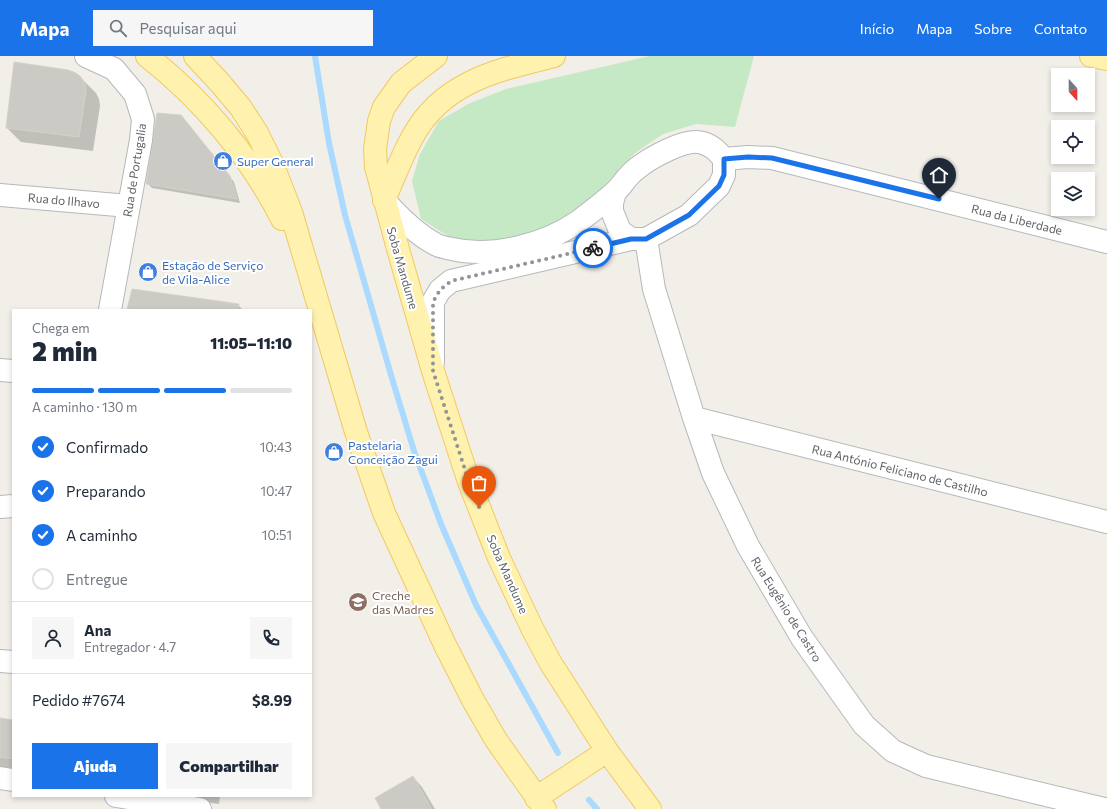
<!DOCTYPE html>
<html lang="pt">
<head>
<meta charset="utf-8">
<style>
  :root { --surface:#fff; --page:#f6f6f7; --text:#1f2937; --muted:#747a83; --line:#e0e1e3; --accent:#1a73e8 }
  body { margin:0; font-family:Commissioner,sans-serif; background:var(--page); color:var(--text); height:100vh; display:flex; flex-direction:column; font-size:15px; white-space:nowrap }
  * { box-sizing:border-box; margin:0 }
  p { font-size:13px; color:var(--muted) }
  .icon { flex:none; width:22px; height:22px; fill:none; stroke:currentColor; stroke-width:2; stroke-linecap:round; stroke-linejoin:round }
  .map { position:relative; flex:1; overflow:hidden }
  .sheet { position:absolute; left:12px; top:253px; width:300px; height:488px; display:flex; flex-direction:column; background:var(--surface); border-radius:0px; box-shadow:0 2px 6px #0003 }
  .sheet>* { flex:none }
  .needle { width:26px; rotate:159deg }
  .buttons { position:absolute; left:1051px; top:12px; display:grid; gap:8px }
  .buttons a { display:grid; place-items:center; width:44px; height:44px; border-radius:0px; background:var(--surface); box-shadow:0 2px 6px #0003; font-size:20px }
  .pin { position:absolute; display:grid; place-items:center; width:34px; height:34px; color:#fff; margin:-41px -17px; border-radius:50% 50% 50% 0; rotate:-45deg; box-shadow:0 0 4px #0007 }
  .pin .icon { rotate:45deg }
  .courier { position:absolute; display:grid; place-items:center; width:40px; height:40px; margin:-20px; border:3px solid #1a73e8; border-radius:50%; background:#fff; color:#222; box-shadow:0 1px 5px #0007 }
  .head em { font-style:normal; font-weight:800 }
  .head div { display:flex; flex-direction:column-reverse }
  .head { display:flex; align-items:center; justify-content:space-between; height:68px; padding:0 20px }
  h1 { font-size:26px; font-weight:800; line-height:30px }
  .bar { display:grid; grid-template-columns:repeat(4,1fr); gap:6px 4px; align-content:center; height:48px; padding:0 20px }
  .bar i { height:5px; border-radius:3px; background:var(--line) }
  .bar .on { background:var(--accent) }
  .bar p { grid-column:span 4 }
  .line { display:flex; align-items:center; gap:10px; padding:0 20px; border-top:1px solid var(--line) }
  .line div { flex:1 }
  .round { display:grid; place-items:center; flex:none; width:42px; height:42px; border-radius:0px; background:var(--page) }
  ol { padding:0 20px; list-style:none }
  li { display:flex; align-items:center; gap:12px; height:44px }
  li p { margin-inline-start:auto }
  li .icon { padding:4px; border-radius:50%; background:var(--accent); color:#fff; stroke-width:4 }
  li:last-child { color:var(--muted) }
  li i { width:22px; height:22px; border:2px solid var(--line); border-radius:50% }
  .primary-button { display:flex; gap:8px; margin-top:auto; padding:8px 20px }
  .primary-button a { flex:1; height:46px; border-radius:0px; background:var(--accent); color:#fff; font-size:16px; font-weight:800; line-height:46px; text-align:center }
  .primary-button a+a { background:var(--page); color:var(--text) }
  header { display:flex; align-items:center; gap:24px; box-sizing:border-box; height:56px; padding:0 20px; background:var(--accent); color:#fff }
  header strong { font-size:19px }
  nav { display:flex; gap:22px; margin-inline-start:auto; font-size:14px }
  .search { width:280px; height:36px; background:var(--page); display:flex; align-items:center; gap:10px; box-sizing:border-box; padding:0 14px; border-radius:0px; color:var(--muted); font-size:15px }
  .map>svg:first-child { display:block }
  .green { fill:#c5e8c5 }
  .shadow { fill:#0003 }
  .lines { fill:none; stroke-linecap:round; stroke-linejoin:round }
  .stream { stroke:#aadaff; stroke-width:6 }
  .building { fill:#cccac5; stroke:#d6d1c6 }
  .minor-casing { stroke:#b5b8bc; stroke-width:24 }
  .major-casing { stroke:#f2c960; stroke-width:24 }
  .minor { stroke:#fff; stroke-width:22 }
  .major { stroke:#fff2af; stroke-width:22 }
  .done { stroke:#929495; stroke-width:4; stroke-dasharray:0 7.2 }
  .route { stroke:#1a73e8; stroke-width:5 }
  .labels { text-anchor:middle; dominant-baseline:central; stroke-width:4; stroke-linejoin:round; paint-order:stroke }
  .shop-label { font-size:12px; fill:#366cbe; stroke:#fff; text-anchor:start }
  .street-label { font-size:12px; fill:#5f6368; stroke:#fff }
  .education-label { font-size:12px; fill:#785e54; stroke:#fff; text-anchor:start }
</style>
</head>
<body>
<header>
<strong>Mapa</strong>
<div class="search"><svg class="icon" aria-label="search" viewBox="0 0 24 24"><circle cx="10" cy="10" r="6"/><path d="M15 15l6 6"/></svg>Pesquisar aqui</div>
<nav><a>Início</a><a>Mapa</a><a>Sobre</a><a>Contato</a></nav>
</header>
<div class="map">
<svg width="1107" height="753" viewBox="0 0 1107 753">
  <rect width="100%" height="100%" fill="#f1efe8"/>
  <path class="green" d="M650,0H754L735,71L696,68L663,78L635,97L595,139L553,171L498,189L456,185L421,163L412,125L420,98L439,65L468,48L506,33Z"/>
  <path class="shadow" d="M81,22L96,37L99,43L100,50L93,95L21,86L7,72Z
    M181,60L234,126L240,147L152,132L147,127Z
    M238,249L243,254H128Z
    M0,663L13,665V718L0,716Z
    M413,721L422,731L435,753H382Z
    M161,740H220L219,748Z"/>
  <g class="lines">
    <path class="stream" d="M315,0L329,87L345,159L391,319L414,395L441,468L476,549L558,697
      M589,744L597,753"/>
  </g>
  <path class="building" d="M14,6L68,14L76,17L81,21L85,28L86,35L79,81L6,72Z
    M157,57L181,59L230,120L237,143L146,128Z
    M132,233L239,248L238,254H127Z
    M0,662L13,664V703L0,701Z
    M413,720L431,752L429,753H381L375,742Z"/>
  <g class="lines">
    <g class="minor-casing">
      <path id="minor" d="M86,0L114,13L135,38L143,63L141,84L110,254
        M724,103L748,101L772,102L1107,186
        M0,139L129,150
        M384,144C399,161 417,179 437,189C441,191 447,192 452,193C492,202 545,189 579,165C591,156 603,147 614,137C622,130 627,120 635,114C648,103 686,81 703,87C713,90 718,96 724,103V119L719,130L689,159L646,183H631L620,175L612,155V147L615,136
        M646,183L654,233L694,362L713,417L748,490L802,582L864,669L893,695L926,710L1104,753
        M433,306V246L440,234L451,225L631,183
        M0,314L13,315
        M694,362L1107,466
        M0,451L13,450
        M0,605L13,606
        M0,722L13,724
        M116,740L200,753"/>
    </g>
    <g class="major-casing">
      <path id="major" d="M147,0C202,43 250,100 282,163
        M195,0L220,27L241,52L257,77L272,107L291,156L356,376L384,457L445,589L473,644L496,684L545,753
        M436,0L401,27L384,51L379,65L375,93L376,111L398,193L433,315L469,426L499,502L532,572L550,606L607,695L650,753
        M1091,0L1107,3
        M384,144C393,124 402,99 413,80C443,25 499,14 554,0
        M536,742L607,695"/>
    </g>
    <use href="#minor" class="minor"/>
    <use href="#major" class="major"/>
  </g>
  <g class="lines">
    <path class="done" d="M479,451L469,426L433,315V246L440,234L451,225L593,192"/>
    <path class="route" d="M593,192L631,183H646L689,159L719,130L724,119V103L748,101L772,102L939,143"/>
  </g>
  <defs>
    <g id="shop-disc" transform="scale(1)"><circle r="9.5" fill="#3f7fe0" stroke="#fff"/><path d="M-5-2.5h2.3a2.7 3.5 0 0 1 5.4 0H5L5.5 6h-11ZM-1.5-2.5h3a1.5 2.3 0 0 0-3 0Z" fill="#fff"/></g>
    <g id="school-disc" transform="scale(1)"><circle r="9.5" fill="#8d6e63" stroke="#fff"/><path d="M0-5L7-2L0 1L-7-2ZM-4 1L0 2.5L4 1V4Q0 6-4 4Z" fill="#fff"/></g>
  </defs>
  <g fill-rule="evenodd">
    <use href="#shop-disc" x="223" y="105"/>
    <use href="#shop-disc" x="148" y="216"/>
    <use href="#shop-disc" x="334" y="396"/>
    <use href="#school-disc" x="358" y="546"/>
  </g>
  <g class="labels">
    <g class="shop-label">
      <text x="237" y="105">Super General</text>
      <text x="162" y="209">Estação de Serviço<tspan x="162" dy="14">de Vila-Alice</tspan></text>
      <text x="348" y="389">Pastelaria<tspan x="348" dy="14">Conceição Zagui</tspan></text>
    </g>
    <g class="street-label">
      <text transform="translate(134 114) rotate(-81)">Rua de Portugalia</text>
      <text transform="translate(64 144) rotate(5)">Rua do Ilhavo</text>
      <text transform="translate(1017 163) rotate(14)">Rua da Liberdade</text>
      <text transform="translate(403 212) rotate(74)">Soba Mandume</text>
      <text transform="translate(900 414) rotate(14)">Rua António Feliciano de Castilho</text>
      <text transform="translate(508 518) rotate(66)">Soba Mandume</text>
      <text transform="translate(787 553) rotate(58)">Rua Eugênio de Castro</text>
    </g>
    <g class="education-label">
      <text x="372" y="539">Creche<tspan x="372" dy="14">das Madres</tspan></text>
    </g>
  </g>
</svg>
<div class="buttons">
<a><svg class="needle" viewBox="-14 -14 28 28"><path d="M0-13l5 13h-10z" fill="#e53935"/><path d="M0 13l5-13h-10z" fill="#747a83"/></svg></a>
<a><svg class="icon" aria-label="locate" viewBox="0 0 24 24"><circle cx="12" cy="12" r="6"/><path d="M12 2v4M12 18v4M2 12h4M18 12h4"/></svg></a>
<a><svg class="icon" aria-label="layers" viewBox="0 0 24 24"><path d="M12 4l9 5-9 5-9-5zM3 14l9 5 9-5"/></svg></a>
</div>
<div class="pin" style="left:479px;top:451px;background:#ea580c"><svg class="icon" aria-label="bag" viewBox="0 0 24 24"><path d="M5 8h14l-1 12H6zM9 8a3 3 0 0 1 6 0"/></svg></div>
<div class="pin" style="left:939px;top:143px;background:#1f2937"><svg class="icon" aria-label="home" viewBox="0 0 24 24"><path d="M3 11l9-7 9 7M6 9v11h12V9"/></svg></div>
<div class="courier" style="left:593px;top:192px"><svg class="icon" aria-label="bike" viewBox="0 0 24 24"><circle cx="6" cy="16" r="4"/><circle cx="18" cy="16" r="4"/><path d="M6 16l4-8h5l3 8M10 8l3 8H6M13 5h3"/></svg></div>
<section class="sheet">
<div class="head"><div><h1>2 min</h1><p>Chega em</p></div><em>11:05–11:10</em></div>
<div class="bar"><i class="on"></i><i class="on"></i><i class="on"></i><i></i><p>A caminho · 130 m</p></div>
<ol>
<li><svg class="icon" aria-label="check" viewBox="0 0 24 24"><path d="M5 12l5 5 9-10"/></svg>Confirmado<p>10:43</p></li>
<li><svg class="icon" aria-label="check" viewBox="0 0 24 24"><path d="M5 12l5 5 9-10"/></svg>Preparando<p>10:47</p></li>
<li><svg class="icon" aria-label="check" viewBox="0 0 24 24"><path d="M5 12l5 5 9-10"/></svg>A caminho<p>10:51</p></li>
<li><i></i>Entregue</li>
</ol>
<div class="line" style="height:72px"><a class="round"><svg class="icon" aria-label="person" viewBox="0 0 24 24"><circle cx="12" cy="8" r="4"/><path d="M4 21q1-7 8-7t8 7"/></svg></a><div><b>Ana</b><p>Entregador · 4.7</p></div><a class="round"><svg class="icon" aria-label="phone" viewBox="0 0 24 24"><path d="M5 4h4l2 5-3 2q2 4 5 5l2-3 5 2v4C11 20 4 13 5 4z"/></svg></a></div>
<div class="line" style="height:52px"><div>Pedido #7674</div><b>$8.99</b></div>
<div class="primary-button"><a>Ajuda</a><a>Compartilhar</a></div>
</section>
</div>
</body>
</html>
